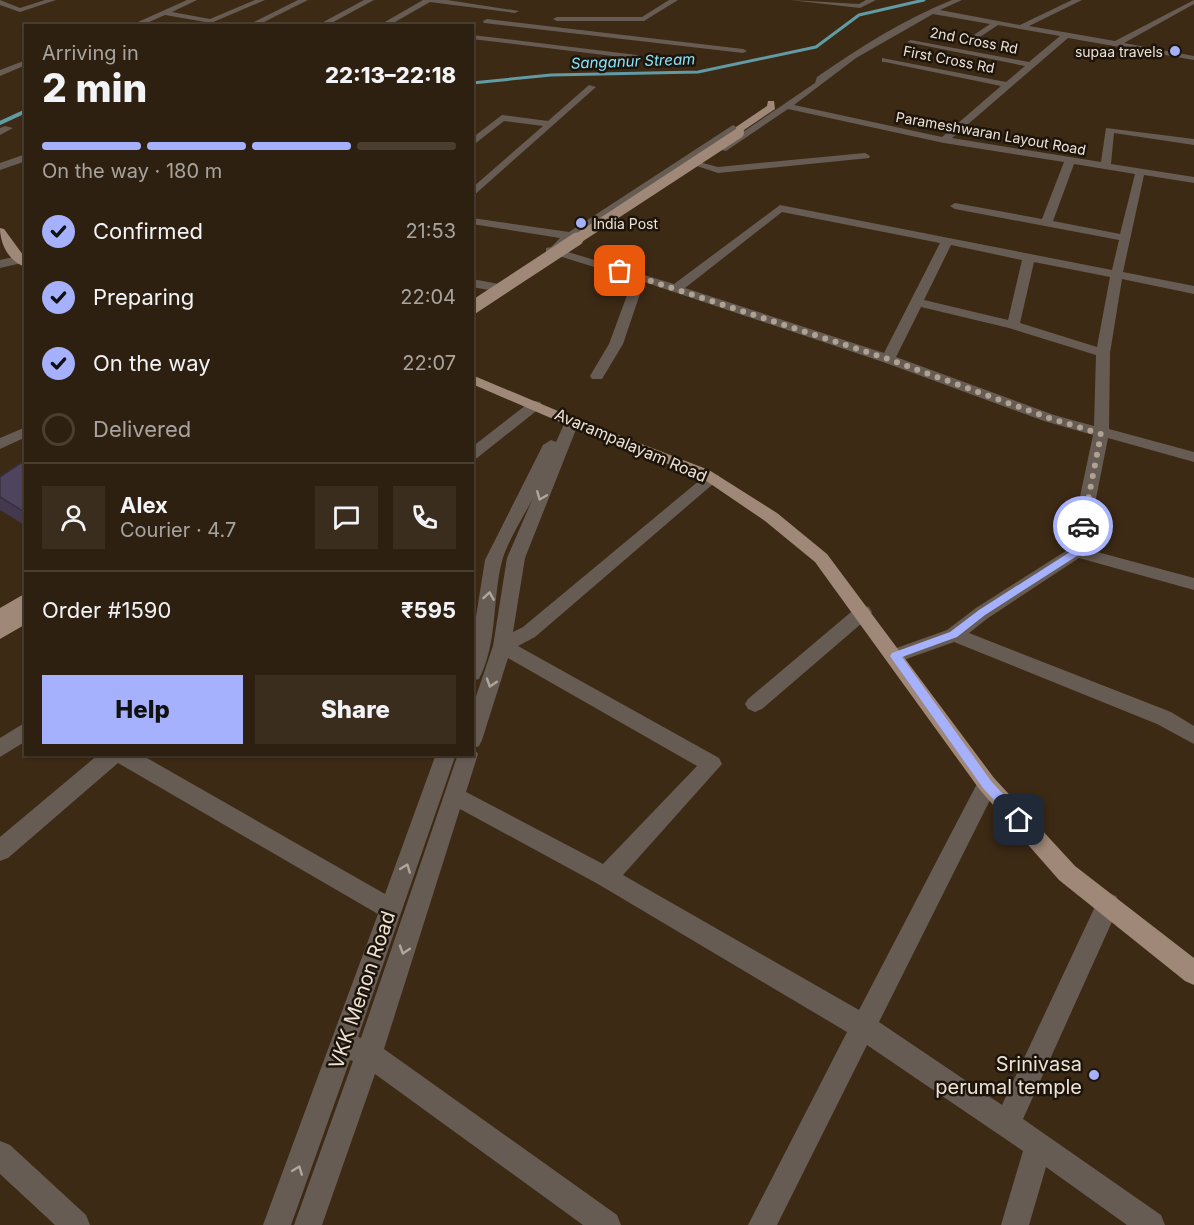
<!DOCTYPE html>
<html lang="en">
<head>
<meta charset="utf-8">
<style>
  :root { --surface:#2e2010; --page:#3a2d1e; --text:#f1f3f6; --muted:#a7a39f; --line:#493e30; --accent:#a5b1fc }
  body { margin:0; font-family:Inter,sans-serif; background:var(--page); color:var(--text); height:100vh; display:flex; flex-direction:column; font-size:22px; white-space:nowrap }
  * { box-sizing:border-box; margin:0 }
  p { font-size:20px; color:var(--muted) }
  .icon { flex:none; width:33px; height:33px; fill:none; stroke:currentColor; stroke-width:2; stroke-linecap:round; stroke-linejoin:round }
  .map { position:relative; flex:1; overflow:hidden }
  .details { position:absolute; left:24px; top:24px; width:450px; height:732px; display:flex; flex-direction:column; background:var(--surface); border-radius:0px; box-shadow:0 2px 4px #0004,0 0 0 2px var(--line) }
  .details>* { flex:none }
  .pin { position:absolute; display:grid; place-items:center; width:51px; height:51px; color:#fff; margin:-26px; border-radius:12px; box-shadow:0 3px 9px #0006 }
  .courier { position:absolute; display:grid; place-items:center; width:60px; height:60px; margin:-30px; border:4px solid #a5b1fc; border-radius:50%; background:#fff; color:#222; box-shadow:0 2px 8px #0007 }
  .head em { font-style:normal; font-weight:800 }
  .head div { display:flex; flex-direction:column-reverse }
  .head { display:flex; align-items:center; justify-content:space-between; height:102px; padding:0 18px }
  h1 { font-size:39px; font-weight:800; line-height:45px }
  .bar { display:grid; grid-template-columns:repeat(4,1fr); gap:9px 6px; align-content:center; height:72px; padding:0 18px }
  .bar i { height:8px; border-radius:4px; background:var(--line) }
  .bar .selected { background:var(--accent) }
  .bar p { grid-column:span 4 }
  .line { display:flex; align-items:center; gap:15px; padding:0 18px; border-top:2px solid var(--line) }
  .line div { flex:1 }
  .round { display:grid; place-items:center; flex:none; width:63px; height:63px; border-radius:0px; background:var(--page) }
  ol { padding:0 18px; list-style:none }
  li { display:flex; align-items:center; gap:18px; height:66px }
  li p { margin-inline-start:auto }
  li .icon { padding:6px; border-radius:50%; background:var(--accent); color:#111; stroke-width:4 }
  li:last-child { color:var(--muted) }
  li i { width:33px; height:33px; border:3px solid var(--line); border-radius:50% }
  .button { display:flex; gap:12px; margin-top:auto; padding:12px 18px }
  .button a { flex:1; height:69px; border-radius:0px; background:var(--accent); color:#111; font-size:24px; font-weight:800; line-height:69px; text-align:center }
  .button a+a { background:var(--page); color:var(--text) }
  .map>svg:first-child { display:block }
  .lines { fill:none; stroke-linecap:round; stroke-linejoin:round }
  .stream-far1 { stroke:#619ca6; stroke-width:3 }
  .stream { stroke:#619ca6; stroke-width:4 }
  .minor { fill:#675c54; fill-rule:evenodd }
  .major { fill:#9f8877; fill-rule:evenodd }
  .major-bridge-far1 { stroke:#9f8877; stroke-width:10 }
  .major-bridge { stroke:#9f8877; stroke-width:13 }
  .wall { fill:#433a50 }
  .building { fill:#4e445d; stroke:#373041; stroke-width:1.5 }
  .oneway { stroke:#b1a69b }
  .route { fill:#a5b1fc }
  .done { stroke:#b0a292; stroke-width:6; stroke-dasharray:0 10.8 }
  .poi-dot { fill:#a5b1fc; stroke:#1d150c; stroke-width:2 }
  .labels { text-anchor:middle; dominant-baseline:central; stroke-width:5; stroke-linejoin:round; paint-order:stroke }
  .far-street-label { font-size:14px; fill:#eee2d5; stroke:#1d150c }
  .far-poi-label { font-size:14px; fill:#eee2d5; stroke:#1d150c; text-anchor:end }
  .far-water-label { font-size:15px; font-style:italic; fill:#88e4fc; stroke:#1d150c }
  .street-label { font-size:16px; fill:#eee2d5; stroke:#1d150c }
  .near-street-label { font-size:20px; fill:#eee2d5; stroke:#1d150c }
  .near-poi-label { font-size:20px; fill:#eee2d5; stroke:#1d150c; text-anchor:end }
</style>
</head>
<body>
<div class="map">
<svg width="1194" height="1225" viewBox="0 0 1194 1225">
  <rect width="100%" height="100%" fill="#3d2a15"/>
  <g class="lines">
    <path class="stream-far1" d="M472,83L551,75L698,72L816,47L859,15L924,0"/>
    <path class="stream" d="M0,123L26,111"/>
    <path class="minor" d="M0,0L20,8L45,0H56L20,12L0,5Z
      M187,0H197L172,12L210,19L255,0H265L211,23L165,15L140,26H129Z
      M298,0H308L256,26H246Z
      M364,0H374L326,26H316Z
      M423,0H447L519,11L515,13L430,2L388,26H378Z
      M669,0H678L644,21H557L553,19L557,17H642Z
      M790,0L859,4L866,0H876L860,8Z
      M952,0H962L940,10L1020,25L1072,0H1082L1029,26L1115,41L1194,0V4L1124,43L1194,56V60L1068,38L952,138L1101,162L1106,128L1194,139V145L1114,133L1111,164L1194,177V183L1144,175L1123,272L1194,286V294L1122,279L1110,353L1109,429L1194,452V462L1108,438L1086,549L1194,578V590L1079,558L988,618L969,633L1171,712L1194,726V744L1157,724L954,642L895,663L888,661L886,656L888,651L947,630L976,608L1069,549L1093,435L1044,421L883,362L644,282L623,344L602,379H592L590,376L609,344L633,279L546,252V248L551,247L560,238L472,224V218L569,232L733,125L738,128L736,130L558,249L674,284L780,205L1112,270L1119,240L955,209L950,206L955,203L1042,219L1064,162L944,143L788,109L726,151L718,149L815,83L817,77C860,47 903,20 952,0ZM933,14L990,24L968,39L967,41L971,43L998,25L1060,36L1029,62L911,40L907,42L1025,66L1006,82L882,58V62H885L1001,86L942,137L794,105L856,58ZM1074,164L1135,174L1120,234L1053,221ZM782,212L940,243L884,353L685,288ZM951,245L1022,260L1008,320L924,300ZM1034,262L1110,277L1097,347L1020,323ZM921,307L1009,328L1096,355L1094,426L1054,415L896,357Z
      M487,19L743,49L747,51L743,53L484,23L483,21Z
      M472,35L637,55L641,57L637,59L472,39Z
      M26,60V65L0,76V70Z
      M589,85L596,87L472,197V188L543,126L504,121L472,146V138L502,115L548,121Z
      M5,126L13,128L0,135V128Z
      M865,153L870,156L869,158L718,173L694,165L699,162L718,167Z
      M26,154V161L0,170V163Z
      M18,256L24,260L22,263L0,268V260Z
      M472,279L499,284L501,287L495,291L472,287Z
      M535,401L540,402L542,405L540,408L477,458L472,460V447L530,402Z
      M572,418L579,422L525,558L513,632L523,627L706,475H718L720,478L535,637L518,646L719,758L722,764L623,875L859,1010L980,778L987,775L994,778L998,784L879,1022L1002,1105L1100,896L1108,893L1116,896L1120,904L1023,1119L1161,1215L1165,1225H1127L1046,1167L1029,1225H1001L1023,1151L867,1045L777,1225H748L847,1032L598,884L460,809L384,1049L617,1215L621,1225H583L375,1074L322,1225H294L353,1061L350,1060L291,1225H263L378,914L118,763L8,858L0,861V837L99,754H140L385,894L436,754H456L358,1037L361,1038L458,754H472V708L493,646L507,558L533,498C523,518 508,540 502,561C492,600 498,643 479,679L472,681V642L485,560L543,445L551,440L556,442L565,422ZM508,658L697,766L603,864L466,792L478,754L474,748L479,746L482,740Z
      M26,427V437L0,449V438Z
      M863,606L869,607L872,612L869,617L762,709L755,712L748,709L745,704L748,699L857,607Z
      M26,722V741L0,757V738Z
      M0,1141L10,1145L86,1215L90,1225H55L0,1174Z"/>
    <path class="major" d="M768,101H774L775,109L744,130L742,135H736V127L767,106Z
      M0,228L4,229L26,259V267C9,262 0,244 0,228Z
      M472,375L577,419L709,470L777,513L827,554L994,778L1075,866L1194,958V985L1185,981L1059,880L980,790L815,562L765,521L699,476L567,425L472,384Z
      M26,593V624L0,639V608Z"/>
    <path class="major-bridge-far1" d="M574,241L739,133"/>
    <path class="major-bridge" d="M472,308L577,239"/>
  </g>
  <path class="wall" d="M26,465V526L0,510V477Z"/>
  <path class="building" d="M21,463L26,465V513L0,497V477Z"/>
  <defs><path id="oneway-chevron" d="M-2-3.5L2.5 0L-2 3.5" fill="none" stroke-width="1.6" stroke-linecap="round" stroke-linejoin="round" transform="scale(1.5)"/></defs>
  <g class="oneway">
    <use href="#oneway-chevron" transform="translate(541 496) rotate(112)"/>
    <use href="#oneway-chevron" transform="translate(489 596) rotate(-81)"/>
    <use href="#oneway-chevron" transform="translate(491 683) rotate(108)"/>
    <use href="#oneway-chevron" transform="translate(406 868) rotate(-69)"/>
    <use href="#oneway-chevron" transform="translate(404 950) rotate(108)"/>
    <use href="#oneway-chevron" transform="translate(298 1170) rotate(-69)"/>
  </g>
  <path class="route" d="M1083,523L1087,526L1080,554L985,615L957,637L902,657L991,781L1023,816V823H1015L983,788L890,656L892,653L950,632L979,610L1073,550L1078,526Z"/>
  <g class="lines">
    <path class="done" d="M620,271L888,359L1049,418L1101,434L1083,526"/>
  </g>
  <g class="poi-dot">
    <circle cx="1175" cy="51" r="6"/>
    <circle cx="581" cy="223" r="6"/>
    <circle cx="1094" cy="1075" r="6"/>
  </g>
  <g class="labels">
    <g class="far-street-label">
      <text transform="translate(974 40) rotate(11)">2nd Cross Rd</text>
      <text transform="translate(949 59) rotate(11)">First Cross Rd</text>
      <text transform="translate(991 133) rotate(10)">Parameshwaran Layout Road</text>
    </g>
    <g class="far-poi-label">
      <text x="1163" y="51">supaa travels</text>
      <text x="593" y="223" text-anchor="start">India Post</text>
    </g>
    <g class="far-water-label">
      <text transform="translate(633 61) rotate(-2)">Sanganur Stream</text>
    </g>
    <g class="street-label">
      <text transform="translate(631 445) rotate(23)">Avarampalayam Road</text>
    </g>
    <g class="near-street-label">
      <text transform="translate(362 990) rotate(-71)">VKK Menon Road</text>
    </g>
    <g class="near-poi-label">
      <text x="1082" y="1064">Srinivasa<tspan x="1082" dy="23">perumal temple</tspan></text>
    </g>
  </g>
</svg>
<div class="pin" style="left:620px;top:271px;background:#ea580c"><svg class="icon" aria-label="bag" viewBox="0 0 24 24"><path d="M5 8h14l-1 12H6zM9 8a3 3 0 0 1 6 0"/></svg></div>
<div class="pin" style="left:1019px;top:820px;background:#1f2937"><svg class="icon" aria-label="home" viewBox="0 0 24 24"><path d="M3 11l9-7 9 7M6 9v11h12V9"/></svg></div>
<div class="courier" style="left:1083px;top:526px"><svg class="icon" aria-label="car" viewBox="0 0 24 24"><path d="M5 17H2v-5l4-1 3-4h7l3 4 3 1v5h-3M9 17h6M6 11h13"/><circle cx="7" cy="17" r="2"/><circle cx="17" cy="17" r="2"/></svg></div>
<section class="details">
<div class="head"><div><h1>2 min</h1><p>Arriving in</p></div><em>22:13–22:18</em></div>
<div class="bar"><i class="selected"></i><i class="selected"></i><i class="selected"></i><i></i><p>On the way · 180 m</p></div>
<ol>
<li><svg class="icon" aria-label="check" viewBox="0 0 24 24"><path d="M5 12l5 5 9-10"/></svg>Confirmed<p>21:53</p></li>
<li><svg class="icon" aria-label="check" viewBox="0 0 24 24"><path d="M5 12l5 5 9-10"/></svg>Preparing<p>22:04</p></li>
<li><svg class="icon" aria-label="check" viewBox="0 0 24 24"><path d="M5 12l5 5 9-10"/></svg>On the way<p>22:07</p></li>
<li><i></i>Delivered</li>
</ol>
<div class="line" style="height:108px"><a class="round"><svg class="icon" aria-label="person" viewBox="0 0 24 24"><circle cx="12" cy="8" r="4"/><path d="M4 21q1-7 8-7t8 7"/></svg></a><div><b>Alex</b><p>Courier · 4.7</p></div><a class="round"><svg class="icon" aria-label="chat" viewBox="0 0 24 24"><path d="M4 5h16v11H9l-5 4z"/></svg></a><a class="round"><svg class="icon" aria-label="phone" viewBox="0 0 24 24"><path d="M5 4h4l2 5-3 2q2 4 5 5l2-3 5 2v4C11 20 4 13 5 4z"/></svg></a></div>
<div class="line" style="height:78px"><div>Order #1590</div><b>₹595</b></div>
<div class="button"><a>Help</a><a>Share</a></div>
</section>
</div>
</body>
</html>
